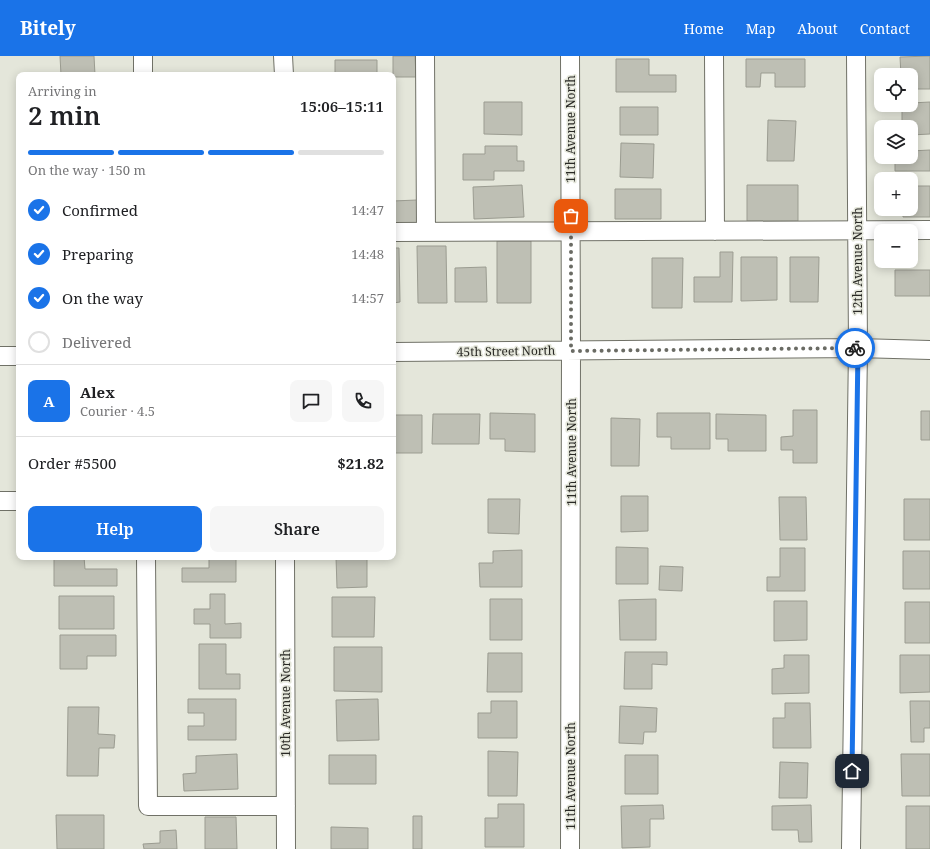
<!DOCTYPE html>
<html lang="en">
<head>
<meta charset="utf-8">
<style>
  :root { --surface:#fff; --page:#f6f6f6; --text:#202124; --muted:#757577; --line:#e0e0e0; --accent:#1a73e8 }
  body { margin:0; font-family:"Noto Serif",serif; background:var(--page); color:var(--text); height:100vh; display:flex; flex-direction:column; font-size:15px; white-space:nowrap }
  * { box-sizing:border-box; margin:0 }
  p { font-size:13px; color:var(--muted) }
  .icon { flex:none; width:22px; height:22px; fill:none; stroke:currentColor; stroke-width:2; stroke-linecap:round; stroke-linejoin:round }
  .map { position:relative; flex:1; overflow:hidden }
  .panel { position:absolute; left:16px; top:16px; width:380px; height:488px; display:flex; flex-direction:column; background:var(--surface); border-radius:8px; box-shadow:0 2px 10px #0003 }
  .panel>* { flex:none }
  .fabs { position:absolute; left:874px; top:12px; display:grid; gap:8px }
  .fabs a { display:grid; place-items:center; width:44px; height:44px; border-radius:8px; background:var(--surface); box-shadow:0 2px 10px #0003; font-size:20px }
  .pin { position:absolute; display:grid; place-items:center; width:34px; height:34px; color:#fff; margin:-17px; border-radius:8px; box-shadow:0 2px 6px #0006 }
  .courier { position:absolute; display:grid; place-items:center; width:40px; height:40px; margin:-20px; border:3px solid #1a73e8; border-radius:50%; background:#fff; color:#222; box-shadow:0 1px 5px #0007 }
  .head em { font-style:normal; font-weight:600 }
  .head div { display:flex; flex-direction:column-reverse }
  .head { display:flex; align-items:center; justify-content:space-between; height:68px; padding:0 12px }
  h1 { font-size:26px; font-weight:600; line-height:30px }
  .bar { display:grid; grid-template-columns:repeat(4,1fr); gap:6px 4px; align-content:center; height:48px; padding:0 12px }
  .bar i { height:5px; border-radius:3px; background:var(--line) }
  .bar .current { background:var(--accent) }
  .bar p { grid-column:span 4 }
  .line { display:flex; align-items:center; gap:10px; padding:0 12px; border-top:1px solid var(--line) }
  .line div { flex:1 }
  .round { display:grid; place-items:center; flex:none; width:42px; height:42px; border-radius:8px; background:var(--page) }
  ol { padding:0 12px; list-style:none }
  li { display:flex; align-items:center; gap:12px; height:44px }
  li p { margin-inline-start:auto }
  li .icon { padding:4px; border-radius:50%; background:var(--accent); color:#fff; stroke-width:4 }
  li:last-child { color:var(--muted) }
  li i { width:22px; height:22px; border:2px solid var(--line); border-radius:50% }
  .action { display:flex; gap:8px; margin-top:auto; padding:8px 12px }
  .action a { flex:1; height:46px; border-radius:8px; background:var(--accent); color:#fff; font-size:16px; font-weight:600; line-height:46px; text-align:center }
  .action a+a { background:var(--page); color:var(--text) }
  header { display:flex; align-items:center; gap:24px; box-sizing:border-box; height:56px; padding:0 20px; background:var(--accent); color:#fff }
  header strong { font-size:19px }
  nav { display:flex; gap:22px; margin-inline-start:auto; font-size:14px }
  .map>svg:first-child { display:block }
  .building { fill:#bebfb4; stroke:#9b9c91 }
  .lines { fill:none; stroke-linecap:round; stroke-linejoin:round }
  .minor-casing { stroke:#707167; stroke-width:20 }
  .minor { stroke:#fff; stroke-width:18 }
  .done { stroke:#6a6b64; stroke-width:4; stroke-dasharray:0 7.2 }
  .route { stroke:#1a73e8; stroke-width:5 }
  .labels { text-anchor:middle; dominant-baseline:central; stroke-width:3; stroke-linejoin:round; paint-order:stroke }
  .street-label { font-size:12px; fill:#292925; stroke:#e4e6da }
</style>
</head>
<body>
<header>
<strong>Bitely</strong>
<nav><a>Home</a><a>Map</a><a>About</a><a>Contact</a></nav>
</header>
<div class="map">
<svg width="930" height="793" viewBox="0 0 930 793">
  <rect width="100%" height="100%" fill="#e4e6da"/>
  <path class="building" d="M60,0H94L95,19H61Z
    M393,0H415L416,21H393Z
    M930,0V33H911V19H901L900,1Z
    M616,3H649V19H676V36H616Z
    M746,3H805V31H775V17H761L760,31H746Z
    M335,4H377V19H335Z
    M484,46H522V79L484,78Z
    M930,46V78L911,79V71H902V49H911V47Z
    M620,51H658V79H620Z
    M768,64L796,65L794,105H767Z
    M621,87L654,88L653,122L620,121Z
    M485,90H517V105H524V115H494V124H463V98H485Z
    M930,94V115H895V101H911V95Z
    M522,129L524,161L474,163L473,131Z
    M747,129H798V165H747Z
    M911,130H930V161H903V153H911Z
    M615,133H661V163H615Z
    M417,144V168H393V145Z
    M497,185H531V247H497Z
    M417,190H446L447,247H418Z
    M393,192H399L400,246L393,247Z
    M720,196H733L732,246H694V221H720Z
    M741,201H777V244L741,245Z
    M790,201H819L818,246H790Z
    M652,202H683L682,252H652Z
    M486,211L487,246H455V212Z
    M895,214H930V240H895Z
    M793,354H817V407H793V394H781V381L793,380Z
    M921,355H930V384H921Z
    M490,357L535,358V396L505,395V383H490Z
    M657,357H710V393H671V381H657Z
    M433,358H480L479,388H432Z
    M716,358L766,359V395H728V383H716Z
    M393,359H422V397H393Z
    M611,362L640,363L639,410H611Z
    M621,440H648V475L621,476Z
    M779,441H806L807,484H780Z
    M488,443H520L519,478L488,477Z
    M904,443H930V484H904Z
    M616,491L648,492V528H616Z
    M780,492H805V535H767V521H780Z
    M522,494V531H480L479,507H493V495Z
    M903,495H930V533H903Z
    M54,501H84L85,513H117V530H54Z
    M209,501H236V526H182V512H209Z
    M336,501H367V531L337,532Z
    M660,510L683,511L682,535L659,534Z
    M210,538H225V568L241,567V582H210V568H194V553H210Z
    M59,540H114V573H59Z
    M332,541H375L374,581H332Z
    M490,543H522V584H490Z
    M656,543V584H620L619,544Z
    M774,545H807V584L774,585Z
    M905,546H930V587H905Z
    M60,579H116V600H87V613H60Z
    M199,588H226V618H240V633H199Z
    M334,591H382V636L334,635Z
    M625,596H667V609L652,608V633H624Z
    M488,597H522V636H487Z
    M784,599H809V637L772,638V613L784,612Z
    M900,599H930V636L900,637Z
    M188,643H236V684H188V670H204V657H188Z
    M378,643L379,684L337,685L336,644Z
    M491,645H517V682H478V657H491Z
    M910,645H930V672H924V686H911Z
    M785,647H810L811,692H773V662H785Z
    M620,650L657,652L656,676H644L643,688L619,687Z
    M68,651H99L98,678L115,679L114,692H99L98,720H67Z
    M488,695L518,696L517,740H488Z
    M237,698L238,733L184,735L183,718L196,717V700Z
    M901,698H930V740H902Z
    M329,699H376V728H329Z
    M625,699H658V738H625Z
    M780,706L808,707L807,742H779Z
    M498,748H524V791H485V762H498Z
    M663,749L664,763H650V791L622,792L621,750Z
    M811,749L812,786H799L798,774H772V750Z
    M906,750H930V793H906Z
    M56,759H104V793H57Z
    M413,760H422V793H413Z
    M205,761H236L237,793H205Z
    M331,771L368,772V793H331Z
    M176,774L177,793H144L143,788L160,787V775Z"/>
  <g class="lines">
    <g class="minor-casing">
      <path id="minor" d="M143,0V19
        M283,0L284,19
        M425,0L426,176
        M570,0L571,295L570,793
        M714,0L715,175
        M393,176L930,174
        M393,296L858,292L930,294
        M0,300H19
        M0,445H19
        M146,501L148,750H286
        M285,501L286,793
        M851,793L858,292L856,0"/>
    </g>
    <use href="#minor" class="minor"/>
  </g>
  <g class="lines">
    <path class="done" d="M571,160V295L855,292"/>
    <path class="route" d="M852,715L858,292H855"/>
  </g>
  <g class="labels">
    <g class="street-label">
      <text transform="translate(570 73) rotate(-90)">11th Avenue North</text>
      <text transform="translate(857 205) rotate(-90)">12th Avenue North</text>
      <text transform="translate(506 295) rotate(-1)">45th Street North</text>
      <text transform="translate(571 396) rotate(-90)">11th Avenue North</text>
      <text transform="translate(285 647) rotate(-90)">10th Avenue North</text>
      <text transform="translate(570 720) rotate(-90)">11th Avenue North</text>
    </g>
  </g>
</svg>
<div class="fabs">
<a><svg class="icon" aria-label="locate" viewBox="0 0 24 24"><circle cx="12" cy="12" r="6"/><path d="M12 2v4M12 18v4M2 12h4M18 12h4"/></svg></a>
<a><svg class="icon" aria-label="layers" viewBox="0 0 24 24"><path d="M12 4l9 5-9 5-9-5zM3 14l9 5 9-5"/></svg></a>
<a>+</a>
<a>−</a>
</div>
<div class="pin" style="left:571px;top:160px;background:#ea580c"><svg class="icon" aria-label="bag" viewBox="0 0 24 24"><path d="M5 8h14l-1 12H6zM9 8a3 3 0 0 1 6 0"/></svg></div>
<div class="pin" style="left:852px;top:715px;background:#1f2937"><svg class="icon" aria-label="home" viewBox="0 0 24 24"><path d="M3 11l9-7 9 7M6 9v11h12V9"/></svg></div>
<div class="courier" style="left:855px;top:292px"><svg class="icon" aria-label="bike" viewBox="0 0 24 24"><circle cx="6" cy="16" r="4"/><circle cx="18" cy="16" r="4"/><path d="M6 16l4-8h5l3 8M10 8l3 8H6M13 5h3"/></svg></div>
<section class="panel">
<div class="head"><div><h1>2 min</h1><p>Arriving in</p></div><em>15:06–15:11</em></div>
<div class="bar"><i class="current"></i><i class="current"></i><i class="current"></i><i></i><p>On the way · 150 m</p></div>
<ol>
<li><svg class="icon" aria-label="check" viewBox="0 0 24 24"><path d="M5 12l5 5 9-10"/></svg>Confirmed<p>14:47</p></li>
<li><svg class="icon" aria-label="check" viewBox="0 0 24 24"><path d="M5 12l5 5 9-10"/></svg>Preparing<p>14:48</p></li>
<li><svg class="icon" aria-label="check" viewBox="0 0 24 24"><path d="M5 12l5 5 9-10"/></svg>On the way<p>14:57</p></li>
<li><i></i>Delivered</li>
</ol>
<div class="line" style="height:72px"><b class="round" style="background:var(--accent);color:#fff">A</b><div><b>Alex</b><p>Courier · 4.5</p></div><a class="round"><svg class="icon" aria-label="chat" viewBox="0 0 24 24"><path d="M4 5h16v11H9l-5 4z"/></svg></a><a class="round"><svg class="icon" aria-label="phone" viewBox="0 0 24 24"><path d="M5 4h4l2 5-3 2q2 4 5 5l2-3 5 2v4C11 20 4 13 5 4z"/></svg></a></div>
<div class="line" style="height:52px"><div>Order #5500</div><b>$21.82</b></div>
<div class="action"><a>Help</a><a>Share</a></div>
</section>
</div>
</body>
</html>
